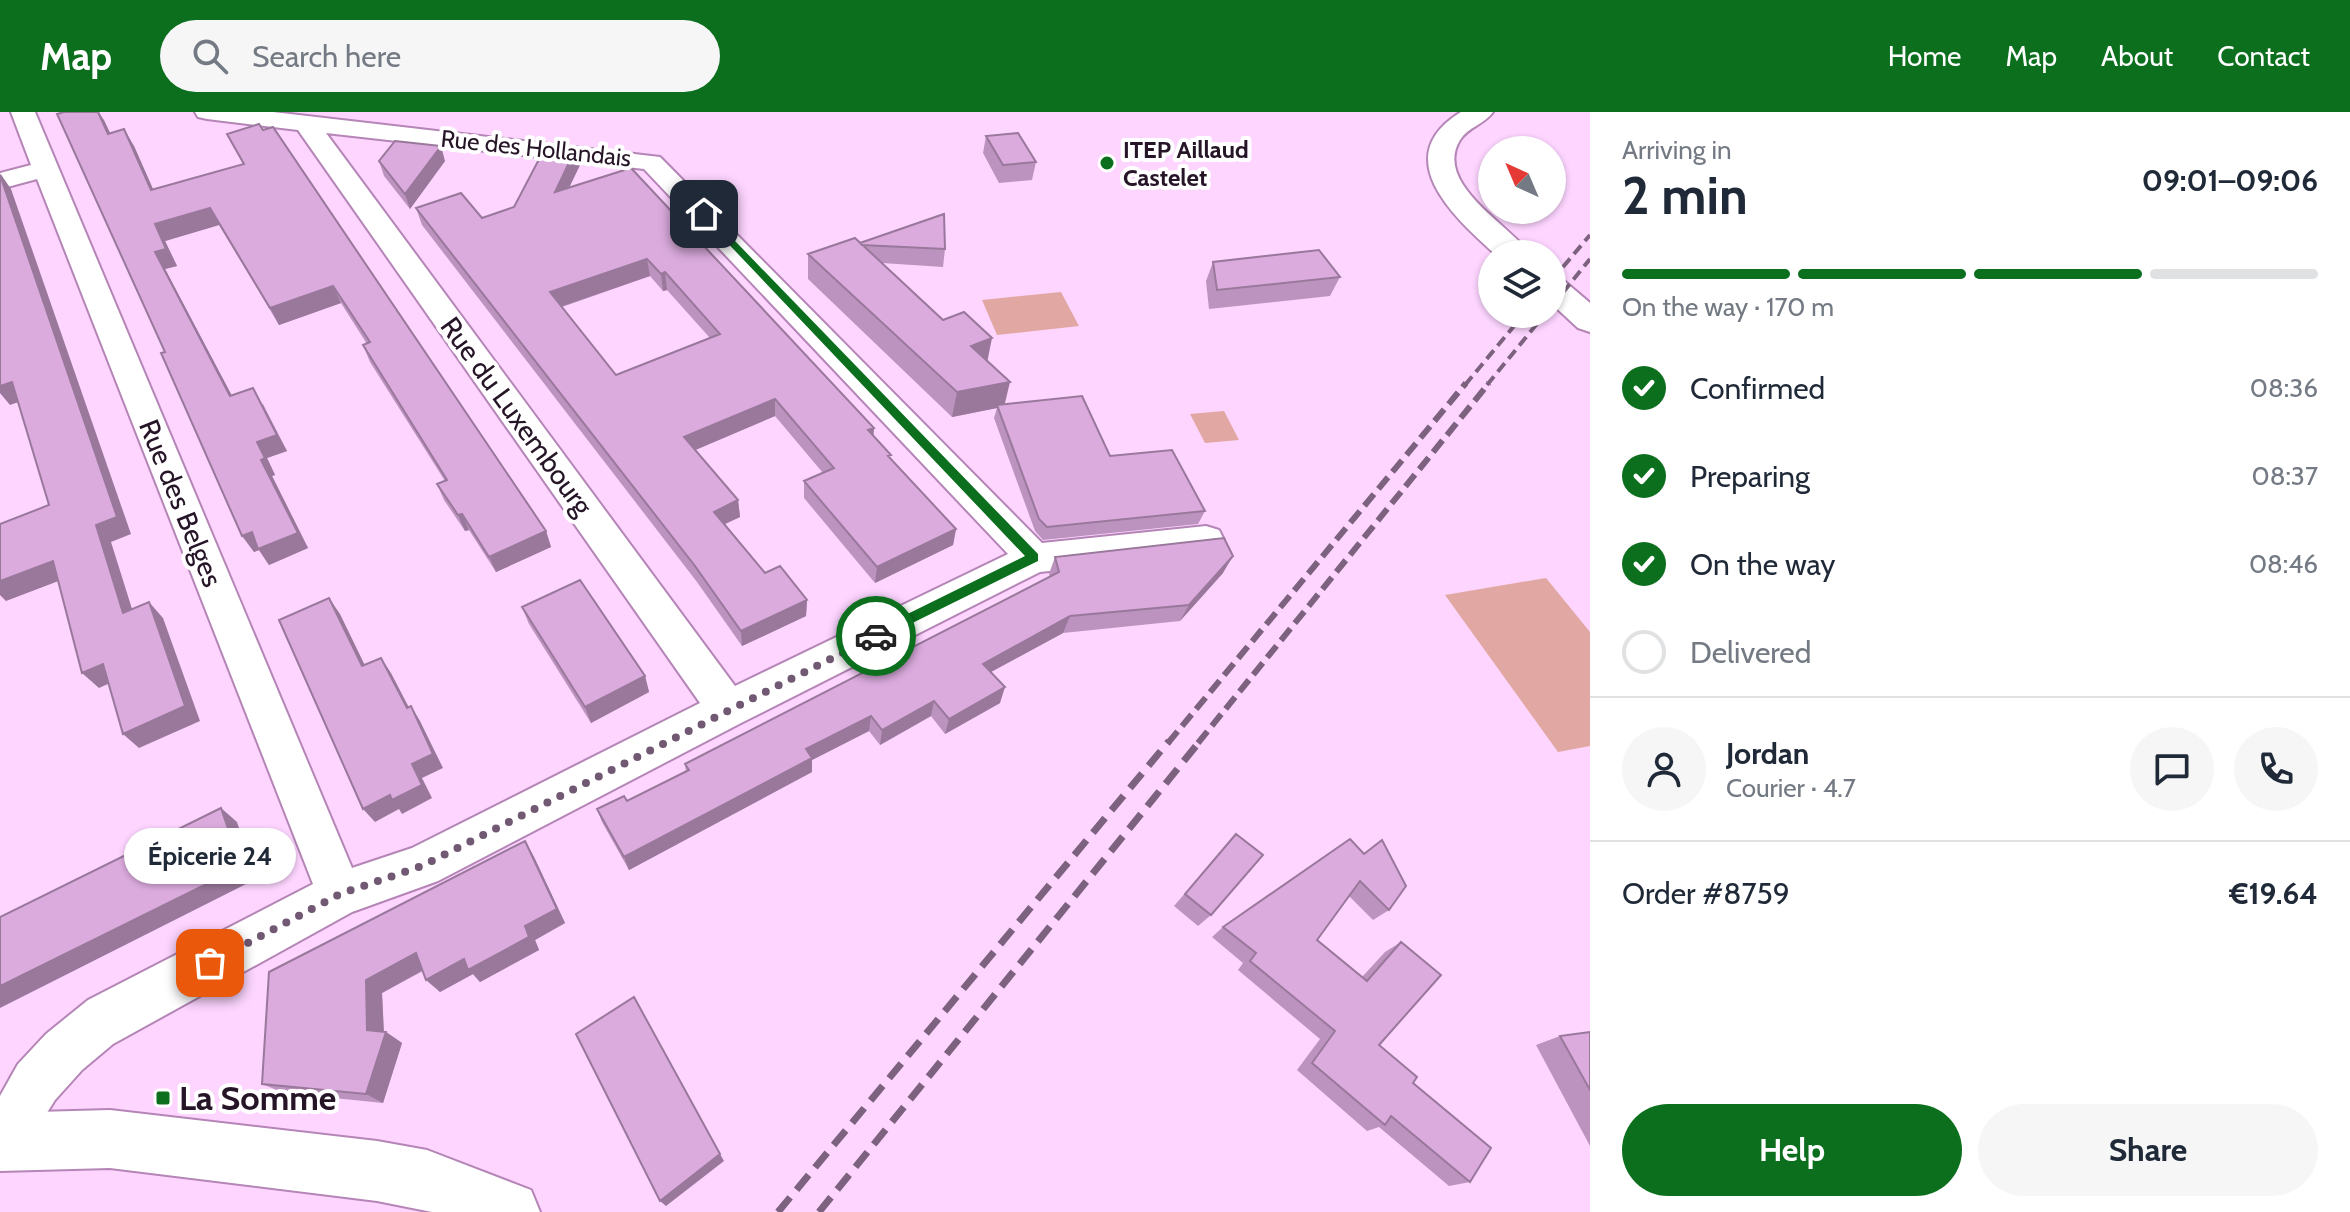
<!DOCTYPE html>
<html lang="en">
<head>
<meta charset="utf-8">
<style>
  :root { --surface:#fff; --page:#f6f6f7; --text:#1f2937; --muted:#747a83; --line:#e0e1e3; --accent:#0b6f1e }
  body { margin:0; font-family:Cabin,sans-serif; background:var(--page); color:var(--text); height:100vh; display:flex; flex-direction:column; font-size:30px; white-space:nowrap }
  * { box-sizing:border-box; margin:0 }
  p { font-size:26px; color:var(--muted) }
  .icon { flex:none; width:44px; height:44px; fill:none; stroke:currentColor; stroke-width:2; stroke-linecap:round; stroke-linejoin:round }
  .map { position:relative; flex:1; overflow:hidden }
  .panel { display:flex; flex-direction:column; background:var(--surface); width:760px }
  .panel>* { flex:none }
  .needle { width:52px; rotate:316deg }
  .buttons { position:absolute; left:1478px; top:24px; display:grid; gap:16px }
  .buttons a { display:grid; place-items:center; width:88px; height:88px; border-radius:50%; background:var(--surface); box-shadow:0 2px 6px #0004; font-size:40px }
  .pin { position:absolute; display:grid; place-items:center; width:68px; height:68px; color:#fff; margin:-34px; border-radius:16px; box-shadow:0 4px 12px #0006 }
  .courier { position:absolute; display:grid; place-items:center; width:80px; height:80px; margin:-40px; border:6px solid #0b6f1e; border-radius:50%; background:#fff; color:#222; box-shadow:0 2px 10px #0007 }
  .bubble { position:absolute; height:56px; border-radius:28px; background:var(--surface); box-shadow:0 2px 6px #0004; font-size:26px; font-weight:700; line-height:56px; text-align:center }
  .head em { font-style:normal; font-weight:700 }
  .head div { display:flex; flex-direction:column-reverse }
  .head { display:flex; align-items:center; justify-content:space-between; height:136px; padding:0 32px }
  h1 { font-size:52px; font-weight:700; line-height:60px }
  .bar { display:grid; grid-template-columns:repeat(4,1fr); gap:12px 8px; align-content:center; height:96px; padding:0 32px }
  .bar i { height:10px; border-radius:6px; background:var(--line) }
  .bar .active { background:var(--accent) }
  .bar p { grid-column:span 4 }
  .line { display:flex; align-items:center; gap:20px; padding:0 32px; border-top:2px solid var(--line) }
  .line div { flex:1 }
  .round { display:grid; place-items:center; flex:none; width:84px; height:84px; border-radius:42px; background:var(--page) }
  ol { padding:0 32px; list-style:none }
  li { display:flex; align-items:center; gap:24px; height:88px }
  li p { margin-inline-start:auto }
  li .icon { padding:8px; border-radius:50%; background:var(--accent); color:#fff; stroke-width:4 }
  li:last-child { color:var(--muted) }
  li i { width:44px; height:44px; border:4px solid var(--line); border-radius:50% }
  .button { display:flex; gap:16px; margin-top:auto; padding:16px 32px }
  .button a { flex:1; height:92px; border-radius:48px; background:var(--accent); color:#fff; font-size:32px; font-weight:700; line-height:92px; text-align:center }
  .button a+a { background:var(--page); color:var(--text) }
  header { display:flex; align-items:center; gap:48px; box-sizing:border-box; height:112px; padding:0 40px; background:var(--accent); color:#fff }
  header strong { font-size:38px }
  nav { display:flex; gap:44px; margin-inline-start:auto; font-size:28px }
  .search { width:560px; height:72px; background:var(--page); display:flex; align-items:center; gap:20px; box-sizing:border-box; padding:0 28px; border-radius:44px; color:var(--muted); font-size:30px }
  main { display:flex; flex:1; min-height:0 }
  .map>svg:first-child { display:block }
  .green { fill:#e1a7a2 }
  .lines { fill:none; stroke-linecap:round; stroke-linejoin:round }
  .minor-casing { stroke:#b485b6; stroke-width:4 }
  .secondary-casing { stroke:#b485b6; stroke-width:4 }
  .primary-casing { stroke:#b485b6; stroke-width:4 }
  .minor { fill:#fff; fill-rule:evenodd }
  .secondary { fill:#fff; fill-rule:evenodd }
  .primary { fill:#fff; fill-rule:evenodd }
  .rail-far2 { stroke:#7d627f; stroke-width:4; stroke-dasharray:11 6; stroke-linecap:butt }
  .rail-far1 { stroke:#7d627f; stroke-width:6; stroke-dasharray:15 7; stroke-linecap:butt }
  .rail { stroke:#7d627f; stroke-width:7; stroke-dasharray:19 10; stroke-linecap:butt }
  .wall { fill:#bc93bf; fill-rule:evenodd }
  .shaded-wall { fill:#99789b }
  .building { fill:#dbabde; stroke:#99789b; stroke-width:2; fill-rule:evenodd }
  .route { fill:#0b6f1e }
  .done { stroke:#715873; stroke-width:8; stroke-dasharray:0 14.4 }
  .poi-dot { fill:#0b6f1e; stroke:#fff; stroke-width:3 }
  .labels { text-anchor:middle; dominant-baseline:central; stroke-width:8; stroke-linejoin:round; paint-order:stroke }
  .far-street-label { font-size:24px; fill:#261427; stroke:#fff }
  .far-poi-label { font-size:24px; font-weight:bold; fill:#261427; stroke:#fff; text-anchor:start }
  .street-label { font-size:28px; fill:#261427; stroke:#fff }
  .near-poi-label { font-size:34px; font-weight:bold; fill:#261427; stroke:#fff; text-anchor:start }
</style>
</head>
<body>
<header>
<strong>Map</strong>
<div class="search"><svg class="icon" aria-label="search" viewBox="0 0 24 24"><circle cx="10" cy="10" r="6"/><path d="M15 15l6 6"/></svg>Search here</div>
<nav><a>Home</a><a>Map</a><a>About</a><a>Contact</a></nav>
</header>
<main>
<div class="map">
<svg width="1590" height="1100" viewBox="0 0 1590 1100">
  <rect width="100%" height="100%" fill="#fdd5ff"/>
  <path class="green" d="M1061,180L1079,214L997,223L982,188Z
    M1224,299L1239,328L1205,331L1190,302Z
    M1546,466L1590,520V634L1558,640L1445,483Z"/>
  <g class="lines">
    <g class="minor-casing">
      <path id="minor" d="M11,0H35L352,756L412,736L700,591L298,18L207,7L198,5L195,0H273L660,45L1042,431L1206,414L1219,418L1224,428L1219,438L1206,442L1040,460L743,610L438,769L352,800L113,932L82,958L55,988L43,1007L28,1047L9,1055L0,1051V984L18,952L46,922L88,888L313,772L37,67L0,77V61L31,53ZM326,21L644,57L1008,442L735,574Z"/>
    </g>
    <g class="secondary-casing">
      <path id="secondary" d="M110,998L377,1029L427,1038L531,1078L540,1100H432L377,1089L110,1056L0,1059V1001Z"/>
    </g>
    <g class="primary-casing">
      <path id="primary" d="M1461,0H1493C1485,12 1468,15 1460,28C1433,72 1510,113 1530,142H1495C1453,104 1388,45 1461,0Z
        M1552,165L1563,168L1590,191V220L1578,216L1552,192Z"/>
    </g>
    <use href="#minor" class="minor"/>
    <use href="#secondary" class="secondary"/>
    <use href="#primary" class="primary"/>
    <path class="rail-far2" d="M1552,168L1590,123
      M1552,194L1590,147
      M1465,273L1524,202
      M1487,273L1545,202"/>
    <path class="rail-far1" d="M1168,631L1466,271
      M1198,631L1489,271"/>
    <path class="rail" d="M778,1100L1169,629
      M819,1100L1200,629"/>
  </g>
  <path class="wall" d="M64,0H99L110,21L134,34L153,78L243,52L227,22L546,419L551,435L496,460L469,418L465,419L444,388L437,372L445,369L370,250L363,233L367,232L341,191L279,213L219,113L165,129L177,154L165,157L232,284L263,292L287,339L267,346L275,363L272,364L308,436L269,453L259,438L254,440L165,240Z
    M986,24L1036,50L1032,68L999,71L983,41Z
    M576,36L580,53L569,75L873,325L890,347L956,417L953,433L875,471L804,386V369L823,361L775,304L695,338L738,388L740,405L725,412L765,461L807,488L806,504L742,534L697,470L422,113L416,96L482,106L514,95ZM650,164L663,179L667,178L710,226L616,263L562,195Z
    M379,49H445L410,97L384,64Z
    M861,131L945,137L943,155L882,151L987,249L1004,292L1110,344L1205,399L1198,412L1043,428L1035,419L994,306L997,296L952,305L808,167V142Z
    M1213,150L1340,165L1330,184L1209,197L1206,169Z
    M1055,445L1223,461L1180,509L1063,521L991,560L1000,591L945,622L931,604L880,633L869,619L812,648V660L629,758L602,710L597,697L627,689L686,660L685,652L1050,465L1049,462Z
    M522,495L645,564L649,580L591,611L529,512Z
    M1236,722L1211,803L1198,814L1174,794Z
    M525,729L534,745L565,811L535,828L539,838L480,870L473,862L440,880L423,859L382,881L384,920H386L402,931L383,991L284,981L262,972Z
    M1364,742L1389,798L1373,808L1349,784L1317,828L1362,865L1385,840L1401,830L1379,933L1413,971L1470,1070L1449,1074L1379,1015L1367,1019L1297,958L1320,927L1238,858L1243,851L1212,825L1223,815Z
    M1590,920V1034L1536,933L1560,924Z"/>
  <path class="shaded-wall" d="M98,0L104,8L118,38L108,22Z
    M124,17L134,34L161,95L151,78Z
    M441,34L445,49L410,97L405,82Z
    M576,36L580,53L559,97L555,80Z
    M0,61L11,77L131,422L111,430L138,516L123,501L96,413Z
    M210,96L219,113L165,129L177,154L165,157L241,301L230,284L155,140V112Z
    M647,147L650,164L554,197L550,180Z
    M665,160L667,178L663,179L661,162Z
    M333,174L341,191L279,213L270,196Z
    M992,226L987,251L971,234Z
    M0,268L12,270L27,287L10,293L0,281Z
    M1010,270L1004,295L997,293V296L952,305L957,280Z
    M253,276L287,339L267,346L275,363L272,364L308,436L269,453L259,438L254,440L242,424L261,348L257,330Z
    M775,287V304L686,342L684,325Z
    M874,316L873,333L868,318Z
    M738,388L740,405L716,416L714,400Z
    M462,402L469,418L465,419L458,403Z
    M956,417L953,433L875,471L877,455Z
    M546,419L551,435L496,460L489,445Z
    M1233,444L1223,461L1180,509L1189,493Z
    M53,449L69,465L6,489L0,483V469Z
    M329,486L340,502L373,570L362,554Z
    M807,488L806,504L742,534L741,519Z
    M149,490L163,506L200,609L139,636L123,622Z
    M1070,504L1063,521L978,567L983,552Z
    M381,546L391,561L417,611L407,596Z
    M103,552L119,567L99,576L82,561Z
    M645,564L649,580L591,611L585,595Z
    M1005,575L1000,591L945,622L949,607Z
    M934,589L931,604L880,633L882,618Z
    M411,594L420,609L443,656L422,666L432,686L402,702L399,697L375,710L363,697Z
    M871,604L869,619L812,648V660L629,758L624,745L806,637Z
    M221,696L237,710L256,767L0,896V874Z
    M525,729L534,745L565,811L535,828L539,838L480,870L473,862L440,880L426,868L525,814Z
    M416,841L430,854L382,881L384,926L386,920L402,931L383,991L366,982L367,918L366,868Z
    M720,1042L724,1049L666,1094L660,1089Z"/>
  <path class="building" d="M64,0H98L108,22L124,17L151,78L244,52L227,22L259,12L263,18L273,15L546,419L489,445L462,402L458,403L437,372L447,368L363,233L370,230L333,174L270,196L210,96L155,112L166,137L155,140L230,284L253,276L277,323L257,330L265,346L261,348L298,421L258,437L252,420L242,424L161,241L165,240L57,2Z
    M1018,21L1036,50L1003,53L986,24Z
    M395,29L441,34L405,82L379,49Z
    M547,32L576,36L555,80L631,56L874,316L868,318L891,343L888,344L956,417L877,455L804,369L834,356L775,287L684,325L738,388L714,400L765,461L780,454L807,488L741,519L695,454L416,96L461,81L482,106L514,95ZM647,147L661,162L665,160L720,222L616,263L550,180Z
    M0,63L117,405L96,413L123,501L149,490L185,594L123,622L103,552L82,561L53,449L0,469V412L49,393L12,270L0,274Z
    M944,102L945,137L862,133L860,131Z
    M855,126L943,208L964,200L992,226L971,234L1010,270L957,280L808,142Z
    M1319,138L1340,165L1217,178L1213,150Z
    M1082,284L1110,344L1172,338L1205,399L1047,415L1039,407L997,293Z
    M1224,426L1233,444L1189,493L1070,504L983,552L1005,575L949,607L934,589L882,618L871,604L806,637L812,646L624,745L597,697L624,684L627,689L689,658L685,652L1059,460L1055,445Z
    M580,468L645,564L585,595L522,495Z
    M329,486L362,554L381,546L407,596L411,594L433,642L412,652L422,673L392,688L390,683L363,697L279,508Z
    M221,696L241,755L0,874V805Z
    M1236,722L1263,743L1211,803L1185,782Z
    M1350,727L1364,742L1382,728L1406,774L1389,798L1360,769L1317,828L1367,869L1401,830L1441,863L1379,933L1417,965L1413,971L1491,1036L1470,1070L1391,1004L1385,1013L1312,951L1335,919L1250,849L1256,841L1223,815Z
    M525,729L557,797L525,814L529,825L468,858L464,847L426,868L416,841L366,868L367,918L386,920L366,982L262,972L269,860Z
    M634,885L720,1042L660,1089L576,922Z
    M1590,920V978L1560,924Z"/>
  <path class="route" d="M701,100H707L1038,442V449L880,527H871V520L1025,444L701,103Z"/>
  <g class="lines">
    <path class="done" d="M210,851L340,782L422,754L876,524"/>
  </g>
  <g class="poi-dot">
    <circle cx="1107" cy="51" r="8"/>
    <rect x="155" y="978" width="16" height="16" rx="4"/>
  </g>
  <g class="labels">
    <g class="far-street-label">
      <text transform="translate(536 36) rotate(6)">Rue des Hollandais</text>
    </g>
    <g class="far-poi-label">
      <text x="1123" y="37">ITEP Aillaud<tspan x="1123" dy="28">Castelet</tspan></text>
    </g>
    <g class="street-label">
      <text transform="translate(517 304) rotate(54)">Rue du Luxembourg</text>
      <text transform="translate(181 391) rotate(68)">Rue des Belges</text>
    </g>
    <g class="near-poi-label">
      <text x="179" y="986">La Somme</text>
    </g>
  </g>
</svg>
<div class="buttons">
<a><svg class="needle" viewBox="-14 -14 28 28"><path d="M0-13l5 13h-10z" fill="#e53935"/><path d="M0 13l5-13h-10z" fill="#747a83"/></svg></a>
<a><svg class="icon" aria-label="layers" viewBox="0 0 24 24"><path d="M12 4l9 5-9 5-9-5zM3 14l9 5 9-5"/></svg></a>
</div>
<div class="pin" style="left:210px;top:851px;background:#ea580c"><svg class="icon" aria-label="bag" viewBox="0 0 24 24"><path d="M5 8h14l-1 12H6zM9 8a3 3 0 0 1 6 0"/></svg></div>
<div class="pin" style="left:704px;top:102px;background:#1f2937"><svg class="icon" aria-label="home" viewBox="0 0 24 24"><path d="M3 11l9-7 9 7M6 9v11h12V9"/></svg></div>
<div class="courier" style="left:876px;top:524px"><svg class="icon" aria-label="car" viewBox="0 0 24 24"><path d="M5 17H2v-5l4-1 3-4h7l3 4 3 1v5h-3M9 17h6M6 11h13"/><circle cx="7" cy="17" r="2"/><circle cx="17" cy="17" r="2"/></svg></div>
<div class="bubble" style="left:124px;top:716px;width:172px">Épicerie 24</div>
</div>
<section class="panel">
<div class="head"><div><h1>2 min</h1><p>Arriving in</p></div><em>09:01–09:06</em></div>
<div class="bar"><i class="active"></i><i class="active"></i><i class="active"></i><i></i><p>On the way · 170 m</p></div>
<ol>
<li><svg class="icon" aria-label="check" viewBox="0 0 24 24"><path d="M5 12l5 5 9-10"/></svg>Confirmed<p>08:36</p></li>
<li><svg class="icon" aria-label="check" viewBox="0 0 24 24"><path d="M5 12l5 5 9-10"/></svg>Preparing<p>08:37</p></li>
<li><svg class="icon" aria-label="check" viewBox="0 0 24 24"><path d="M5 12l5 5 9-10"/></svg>On the way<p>08:46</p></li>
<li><i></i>Delivered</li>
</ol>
<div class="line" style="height:144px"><a class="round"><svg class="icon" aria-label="person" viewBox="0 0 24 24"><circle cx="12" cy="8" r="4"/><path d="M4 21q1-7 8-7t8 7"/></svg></a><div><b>Jordan</b><p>Courier · 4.7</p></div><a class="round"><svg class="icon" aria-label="chat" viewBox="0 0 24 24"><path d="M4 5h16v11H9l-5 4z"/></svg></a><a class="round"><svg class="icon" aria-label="phone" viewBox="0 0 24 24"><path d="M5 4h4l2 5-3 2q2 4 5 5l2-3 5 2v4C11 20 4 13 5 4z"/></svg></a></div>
<div class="line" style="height:104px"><div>Order #8759</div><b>€19.64</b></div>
<div class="button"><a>Help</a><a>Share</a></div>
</section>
</main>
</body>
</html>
